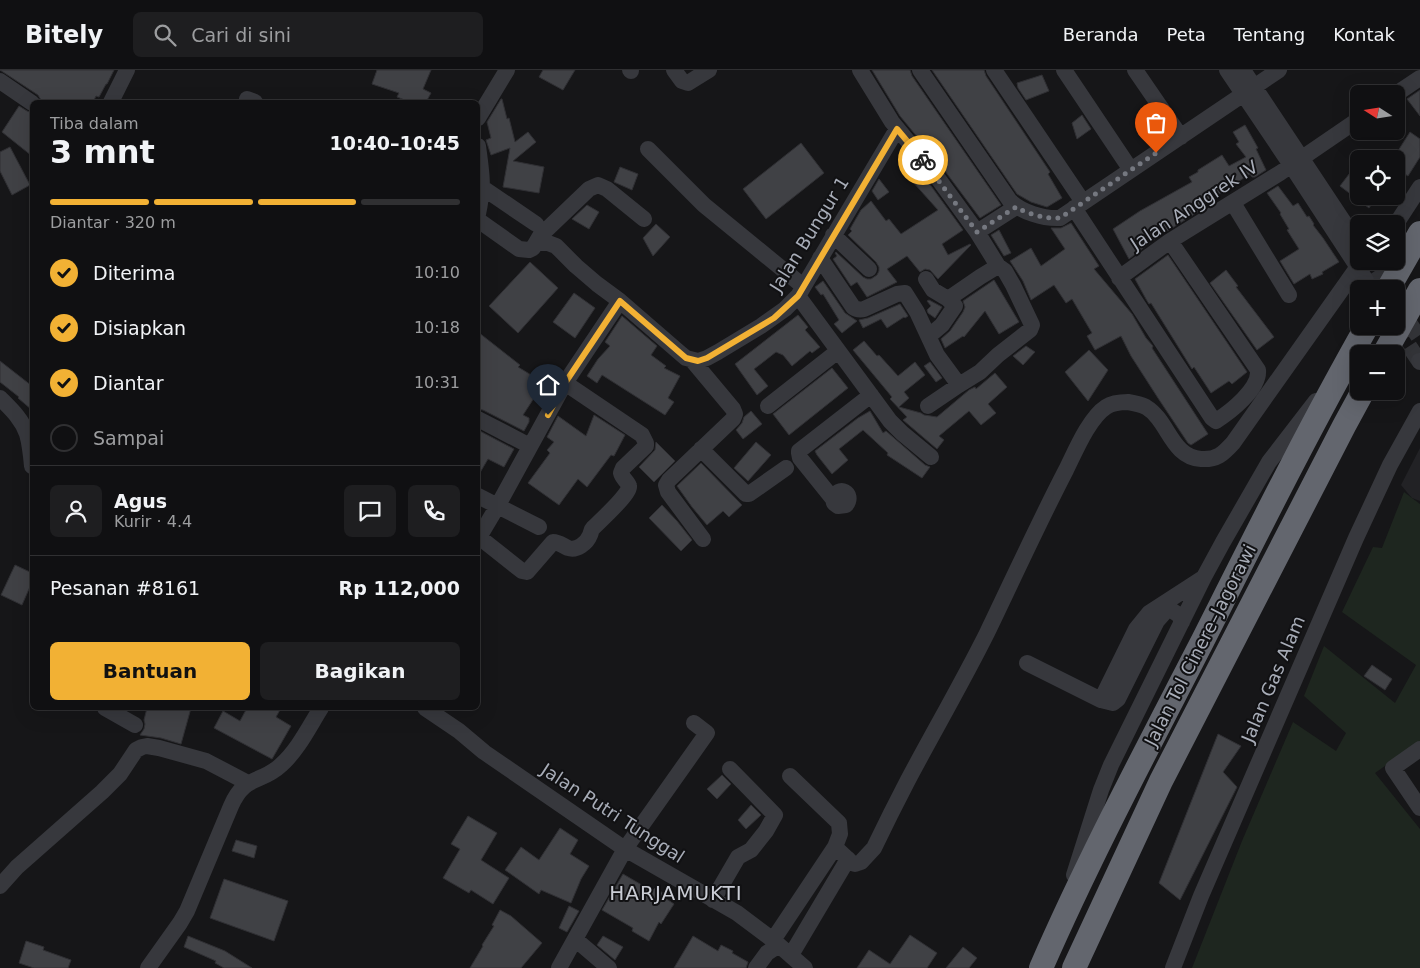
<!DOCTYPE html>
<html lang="id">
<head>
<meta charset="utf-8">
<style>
  :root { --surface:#101012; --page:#1e1e20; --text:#f1f3f6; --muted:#9c9d9f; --line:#303032; --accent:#f2b134 }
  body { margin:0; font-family:"DejaVu Sans",sans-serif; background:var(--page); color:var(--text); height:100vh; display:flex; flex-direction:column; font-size:19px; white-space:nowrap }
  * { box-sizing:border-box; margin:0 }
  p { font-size:16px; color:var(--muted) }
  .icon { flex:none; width:28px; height:28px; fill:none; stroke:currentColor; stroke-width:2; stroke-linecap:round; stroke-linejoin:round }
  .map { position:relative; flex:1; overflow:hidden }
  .sheet { position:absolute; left:30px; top:30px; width:450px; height:610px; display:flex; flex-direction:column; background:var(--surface); border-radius:8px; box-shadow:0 5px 20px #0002,0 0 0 1px var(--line) }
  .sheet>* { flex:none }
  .needle { width:32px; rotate:282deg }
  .buttons { position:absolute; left:1350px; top:15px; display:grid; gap:10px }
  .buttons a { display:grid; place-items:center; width:55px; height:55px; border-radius:8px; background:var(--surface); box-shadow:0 5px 20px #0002,0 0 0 1px var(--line); font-size:25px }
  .pin { position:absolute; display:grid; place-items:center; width:42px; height:42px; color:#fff; margin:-51px -21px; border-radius:50% 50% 50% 0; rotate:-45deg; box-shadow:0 0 5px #0007 }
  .pin .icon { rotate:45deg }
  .courier { position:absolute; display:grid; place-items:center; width:50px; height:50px; margin:-25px; border:4px solid #f2b134; border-radius:50%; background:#fff; color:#222; box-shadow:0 1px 6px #0007 }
  .headline em { font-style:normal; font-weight:700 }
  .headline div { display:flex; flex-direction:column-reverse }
  .headline { display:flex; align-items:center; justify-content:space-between; height:85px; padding:0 20px }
  h1 { font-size:32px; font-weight:700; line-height:38px }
  .bar { display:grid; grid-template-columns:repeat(4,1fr); gap:8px 5px; align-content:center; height:60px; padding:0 20px }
  .bar i { height:6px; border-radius:4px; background:var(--line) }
  .bar .on { background:var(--accent) }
  .bar p { grid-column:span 4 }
  .line { display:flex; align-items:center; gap:12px; padding:0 20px; border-top:1px solid var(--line) }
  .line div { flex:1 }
  .round { display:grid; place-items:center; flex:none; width:52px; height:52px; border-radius:8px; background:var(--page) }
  ol { padding:0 20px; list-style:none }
  li { display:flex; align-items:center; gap:15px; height:55px }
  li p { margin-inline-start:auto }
  li .icon { padding:5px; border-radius:50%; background:var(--accent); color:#111; stroke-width:4 }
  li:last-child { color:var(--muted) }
  li i { width:28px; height:28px; border:2px solid var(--line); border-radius:50% }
  .action { display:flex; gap:10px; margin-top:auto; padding:10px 20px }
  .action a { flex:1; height:58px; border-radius:8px; background:var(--accent); color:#111; font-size:20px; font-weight:700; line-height:58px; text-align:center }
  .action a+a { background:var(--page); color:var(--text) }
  header { display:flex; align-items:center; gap:30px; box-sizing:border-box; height:70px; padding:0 25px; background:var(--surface); border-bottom:1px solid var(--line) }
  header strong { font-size:24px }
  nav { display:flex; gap:28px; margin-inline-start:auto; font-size:18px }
  .search { width:350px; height:45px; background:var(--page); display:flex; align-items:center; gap:12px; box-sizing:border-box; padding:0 18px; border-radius:8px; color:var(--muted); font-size:19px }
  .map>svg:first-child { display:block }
  .built { fill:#222225 }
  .green { fill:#1e261f }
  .building { fill:#404145; stroke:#303034 }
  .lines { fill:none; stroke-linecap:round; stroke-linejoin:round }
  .minor-tunnel { stroke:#333438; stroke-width:16; stroke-dasharray:16 8; stroke-linecap:butt }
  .minor { stroke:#37383d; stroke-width:16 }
  .highway { stroke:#63666e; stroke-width:24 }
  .done { stroke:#757880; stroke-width:5; stroke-dasharray:0 9 }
  .route { stroke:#f2b134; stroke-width:6 }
  .labels { text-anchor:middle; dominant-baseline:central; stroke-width:4; stroke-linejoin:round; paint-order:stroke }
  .street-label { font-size:18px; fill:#a8adb8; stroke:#111113 }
  .quarter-label { font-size:20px; letter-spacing:1px; fill:#c9ccd4; stroke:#111113 }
</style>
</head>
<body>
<header>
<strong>Bitely</strong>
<div class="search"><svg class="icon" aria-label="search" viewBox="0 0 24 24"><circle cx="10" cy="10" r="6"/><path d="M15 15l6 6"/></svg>Cari di sini</div>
<nav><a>Beranda</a><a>Peta</a><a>Tentang</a><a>Kontak</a></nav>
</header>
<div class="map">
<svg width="1420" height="898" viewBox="0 0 1420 898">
  <rect width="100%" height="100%" fill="#161618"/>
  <path class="built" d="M1420,378V431L1412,428L1401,415Z"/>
  <path class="green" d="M1404,422L1420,434V671L1375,703L1420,759V898H1192L1242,771L1293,652L1336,681L1346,663L1304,626L1324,576L1395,633L1416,595L1342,542L1373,477L1382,478Z"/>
  <path class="building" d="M0,0H114L107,14H106L99,27L96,26L93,32H46L41,30L38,25Z
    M377,0H431L423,19L431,23L426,32H410L397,27L399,23L372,14Z
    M543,0H575L563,20L539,7Z
    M872,0H910L912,6L1001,135L980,148L942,97L900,46Z
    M932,0H984L986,6L1050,102L1048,104L1062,128L1047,137L1031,132L1017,124Z
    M1042,5L1049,21L1026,30L1018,18L1017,13Z
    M1420,20V46L1407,29Z
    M501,29H502L507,49L509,48L515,72L528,62L536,72L513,91L544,97L539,123L503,117L510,78L491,85L486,70L491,68L487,52Z
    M19,36L27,41L32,43V86L2,62Z
    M1082,45L1091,59L1077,69L1072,53Z
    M1245,55L1258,78L1256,79L1266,100L1255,107H1252L1250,104L1202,135L1204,138L1156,168L1129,189L1113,159L1140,141L1192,112L1189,107L1198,102V100L1222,85L1229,96L1246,87L1236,74L1239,72L1233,62Z
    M1410,62L1420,69V87L1408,106L1396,98V84Z
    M801,73L824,103L766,149L743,119Z
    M10,77L30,115L12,125L0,101V82Z
    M905,83L926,109L963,160L942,174L948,185L970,174L971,175L938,209L930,200L925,199L920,202L907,186L887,199L897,212L867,227L857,212L851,216L833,189L837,186L835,183L836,182L863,207L867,209H871L877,205L879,201V197L876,192L848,165L852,161L850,159L861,140L871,131L886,151L889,149L901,164L938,140L912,111L915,108L898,89Z
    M1359,91V126H1377L1369,138L1340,116Z
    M620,97L638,104L632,120L614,112Z
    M879,109L889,122L878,130L872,121Z
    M1278,116L1293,136L1298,133L1307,147L1309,146L1314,154L1313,155L1323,168L1339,192L1322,202L1323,204L1312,209L1310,204L1294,214L1280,191L1299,179L1287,160L1289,159L1280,144L1281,143L1267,123Z
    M587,135L599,142L589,159L572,149Z
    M1071,153L1099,196L1094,199L1132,244L1146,268L1153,276L1152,278L1208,364L1191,375L1188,373L1158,328L1131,286L1121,266L1095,280L1087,266L1092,263L1072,229L1066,233L1054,215L1031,230L1023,211L1010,191L1031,178L1041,196L1065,179L1051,158H1061Z
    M656,154L670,167L653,186L643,168Z
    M999,160L1011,183L1004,186L991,165Z
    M1168,185L1247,302L1232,314L1229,311L1211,323L1194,297L1192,299L1151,233L1149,234L1146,229L1135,209Z
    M530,192L558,218L518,263L489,236Z
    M1226,200L1238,216L1236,217L1274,267L1257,280L1210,213Z
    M994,210L1019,252L999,264L985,241L964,267L963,266L945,278L941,269L950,261L963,242L965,237L963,231Z
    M823,211L845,243L857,251L842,263L834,254L839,250L823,224L821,225L815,217Z
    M574,223L595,238L575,268L553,252Z
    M929,230L942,237L935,248L928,243L927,240L931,236L927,231Z
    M900,234L908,246L905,248L904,247L887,258L881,249L863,258L859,250L868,248Z
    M798,245L808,257L805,260L820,277L812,283L810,281L792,296L783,285L776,282L762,293L754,299L768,316L757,325L735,294Z
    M622,246L657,276L651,285L666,296L664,298L680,306L668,328L674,332L665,345L602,305L597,313L587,306L598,289L610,276L605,272Z
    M478,262L520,295L518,297L546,314L537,330L534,328L523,345L529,348V352L524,361L483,340L478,339Z
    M864,271L877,286L879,285L898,306L915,292L925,305L904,322L909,328L899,337L921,343L924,345L937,347L969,320L975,317L976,319L995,303L1007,317L988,334L996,343L981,355L969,341L939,366L944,370L937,379L903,350L907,347L890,329L892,327L853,280Z
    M1026,276L1035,282L1023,295L1013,286Z
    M1089,280L1108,300L1088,331L1065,302Z
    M0,291L32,316V340L18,328L19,327L0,312Z
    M930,292L942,308L936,312L924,296Z
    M832,298L848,318L789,365L773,344Z
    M751,341L762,354L743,369L736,360L742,353L744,347Z
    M870,341L883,363L886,361L925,395L930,397L922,408L887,385L888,383L863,360L839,379L848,390L832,404L817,385L815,381L858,348Z
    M594,345L625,365L614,386L611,385L587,417L578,409L559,435L528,413L550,383L547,380L554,372L547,367L558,346L586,366Z
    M478,360L514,379L504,397L488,389L478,406Z
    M656,372L675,391L654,412L639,397L655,380Z
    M756,372L771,385L748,411L734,398Z
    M701,393L742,435L729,447L723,441L707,455L692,437L677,416Z
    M662,435L677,451L692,470L681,481L649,448Z
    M15,495L32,503V512L22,535L1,525Z
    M1372,595L1392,609L1385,620L1364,606Z
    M147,638H191L181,674L161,668L140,665L144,659L145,654L144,650Z
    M247,638H281L276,647L291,656L272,689L214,658L223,641L240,651Z
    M1218,664L1241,676L1223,702L1237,717L1180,830L1159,813Z
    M722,705L731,714L717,729L707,719Z
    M751,735L761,745L746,759L738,750Z
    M468,746L497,763L481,790L509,808L493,834L471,820L469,823L443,808L460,779L451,774Z
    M560,758L578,770L570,784L589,796L581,809L571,833L541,820L539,824L505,800L521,777L539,790Z
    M236,770L257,776L254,788L232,781Z
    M623,804L652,821L655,818L666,825L665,828L674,834L661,854L659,852L649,871L632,861L633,858L602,840Z
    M224,809L288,831L274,871L210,848Z
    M569,836L579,841L567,862L559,858Z
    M500,840L511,846L542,873L521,898H470L483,876L482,875L494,856L492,855Z
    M910,865L937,883L927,898H857L869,880L890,894Z
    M188,866L225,881L252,898H224L215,893L216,891L184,877Z
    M603,866L623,877L615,890L597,875Z
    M693,866L718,881L721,875L733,881L732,883L748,892L746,898H674Z
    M26,871L44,877L43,880L71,890L68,898H34L19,893Z
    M963,877L977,888L969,898H946Z"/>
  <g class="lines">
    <path class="minor-tunnel" d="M1375,201L1387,219
      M1396,233L1420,269
      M1396,256L1419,291"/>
    <path class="minor" d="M630,0L631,1
      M674,0L682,11L688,13L709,0
      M860,0L892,52L934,103L977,162L998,196L1005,201L1013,215L1032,255L1030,260L998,285L980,302L959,315L928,336
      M920,0L1010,131C1022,142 1043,149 1060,148L1279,0
      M994,0L1083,132
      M1064,0L1131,100
      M1135,0L1181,67
      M1227,0L1291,95L1366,210
      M1243,0L1359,175
      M0,11L32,33
      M1396,24L1420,8
      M247,29L255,32
      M111,32L127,0
      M478,48L507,0
      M478,76C482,105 484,116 478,144
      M648,79L704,135L803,216
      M483,118L536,154
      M1233,133L1289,225
      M1074,138L1212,348L1216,351C1230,342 1260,319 1258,300L1170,171
      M478,150L519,179L529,180L533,178L540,166L589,119L598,115L607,119L644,149
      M1396,154L1420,117
      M977,162L1016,137
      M833,165L869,199
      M536,173H548L556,176L576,196L597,214L620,231L680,283L686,288L698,291L707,288L718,282L761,256L785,239L798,226L897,59
      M820,188L853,237C857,240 860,240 864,239L897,224L905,223L917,242L937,285L959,315
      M1119,208L1170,171L1280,103L1359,49
      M926,209L933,220L948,229
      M798,226L890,351L902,363L931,387
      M929,266L942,255L955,236L948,229L980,207L998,196
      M692,290L733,339L735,344L733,349L669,410L666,415L668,422L703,469
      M1419,291L1420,292
      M0,328C11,339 22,349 27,364C30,374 31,385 32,396
      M768,336L838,281
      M478,349L530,376
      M701,379L746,424H749L786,398
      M478,426L539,457
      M833,429C838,414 855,423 846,435L838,436L834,433L833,429L800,388L799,383V381L871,325
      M479,467L522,501L527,502L553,472C559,472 563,476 568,478C577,481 587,473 590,465C591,463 591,460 593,458C599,452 631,423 629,416C628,412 622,408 621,403L623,398L646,376V373L642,365L565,313
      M478,469L497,437L565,313L620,231
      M1027,593L1101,630L1113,633L1118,629L1157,551L1165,542L1171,540L1179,545L1182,552
      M1101,630L1136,559L1149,543L1203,508
      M105,638L135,655
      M425,638L459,661L484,682L625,779L737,843L773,870L805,898
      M1420,679L1393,698L1420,738
      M835,777L852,793L855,794L861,792L874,778C885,755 896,733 908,710C934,661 962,613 987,563C1013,509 1038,454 1066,400C1075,382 1089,348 1106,337C1112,333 1120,332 1128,332C1134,333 1140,334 1146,337C1169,351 1171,387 1201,389C1217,390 1223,384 1233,373L1357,198L1365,191
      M1074,805L1101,720L1111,695L1204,507L1223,472L1269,392L1316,331
      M0,816L17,797L102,722L120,704L136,680L142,677L147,676L159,678L206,691L248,713
      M713,830L738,787L751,780L766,761L775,745L730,699
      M575,869L609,898
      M773,870L835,777L840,764L839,753L790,706
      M791,885L848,789
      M148,898L180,853L187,841L231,736C245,704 261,714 281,695C298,680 309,657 321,638
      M559,898L625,779L707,663L694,653
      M756,898L767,883L779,875
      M1173,898L1201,826L1356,468L1390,395L1420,341"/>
    <path class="highway" d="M1388,219L1420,163
      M1384,284L1420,220
      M1041,898C1089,788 1146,681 1201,574C1255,467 1308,360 1367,256
      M1074,898L1161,711L1344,356L1363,321"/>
  </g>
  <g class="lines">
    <path class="done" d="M923,90L977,162L1016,137C1027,144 1046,149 1060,148L1156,83"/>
    <path class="route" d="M548,345L565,313L620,231L686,288L698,291L707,288L774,248L798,226L897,59L923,90"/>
  </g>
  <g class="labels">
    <g class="street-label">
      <text transform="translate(1194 135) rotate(-33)">Jalan Anggrek IV</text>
      <text transform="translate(809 164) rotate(-58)">Jalan Bungur 1</text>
      <text transform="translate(1200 575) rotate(-63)">Jalan Tol Cinere–Jagorawi</text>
      <text transform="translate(1273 609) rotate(-67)">Jalan Gas Alam</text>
      <text transform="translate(613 743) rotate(33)">Jalan Putri Tunggal</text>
    </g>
    <g class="quarter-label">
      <text x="676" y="823">HARJAMUKTI</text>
    </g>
  </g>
</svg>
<div class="buttons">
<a><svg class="needle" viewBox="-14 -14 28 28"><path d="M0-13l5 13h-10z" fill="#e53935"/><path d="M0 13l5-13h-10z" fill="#9c9d9f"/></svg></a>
<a><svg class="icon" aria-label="locate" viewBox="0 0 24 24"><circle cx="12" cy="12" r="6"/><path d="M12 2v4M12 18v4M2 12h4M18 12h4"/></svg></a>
<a><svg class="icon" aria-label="layers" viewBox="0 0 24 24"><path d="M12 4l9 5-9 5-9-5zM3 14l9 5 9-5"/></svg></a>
<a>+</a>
<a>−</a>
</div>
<div class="pin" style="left:1156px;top:83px;background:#ea580c"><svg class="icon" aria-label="bag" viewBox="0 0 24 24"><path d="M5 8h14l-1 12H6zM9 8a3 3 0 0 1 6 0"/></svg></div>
<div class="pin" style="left:548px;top:345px;background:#1f2937"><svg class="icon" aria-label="home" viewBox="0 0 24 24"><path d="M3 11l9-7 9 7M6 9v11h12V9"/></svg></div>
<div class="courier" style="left:923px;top:90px"><svg class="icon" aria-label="bike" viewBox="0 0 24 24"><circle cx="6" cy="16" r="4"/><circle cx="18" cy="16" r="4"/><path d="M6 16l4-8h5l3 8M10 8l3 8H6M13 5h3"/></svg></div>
<section class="sheet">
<div class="headline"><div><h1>3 mnt</h1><p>Tiba dalam</p></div><em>10:40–10:45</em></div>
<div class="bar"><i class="on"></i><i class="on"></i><i class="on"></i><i></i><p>Diantar · 320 m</p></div>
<ol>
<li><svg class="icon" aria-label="check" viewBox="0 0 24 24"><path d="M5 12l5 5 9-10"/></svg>Diterima<p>10:10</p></li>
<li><svg class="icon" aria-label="check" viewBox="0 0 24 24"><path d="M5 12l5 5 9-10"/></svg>Disiapkan<p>10:18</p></li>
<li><svg class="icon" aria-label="check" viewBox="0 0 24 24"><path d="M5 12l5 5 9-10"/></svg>Diantar<p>10:31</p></li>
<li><i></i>Sampai</li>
</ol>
<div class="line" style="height:90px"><a class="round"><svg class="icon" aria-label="person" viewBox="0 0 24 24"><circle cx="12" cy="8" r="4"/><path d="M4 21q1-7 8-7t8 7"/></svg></a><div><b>Agus</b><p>Kurir · 4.4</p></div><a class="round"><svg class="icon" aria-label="chat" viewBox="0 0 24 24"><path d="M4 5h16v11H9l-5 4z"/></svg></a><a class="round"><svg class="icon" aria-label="phone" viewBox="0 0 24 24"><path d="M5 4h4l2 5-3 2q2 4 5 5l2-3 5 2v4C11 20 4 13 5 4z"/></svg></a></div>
<div class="line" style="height:65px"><div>Pesanan #8161</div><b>Rp 112,000</b></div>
<div class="action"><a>Bantuan</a><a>Bagikan</a></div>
</section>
</div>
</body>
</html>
